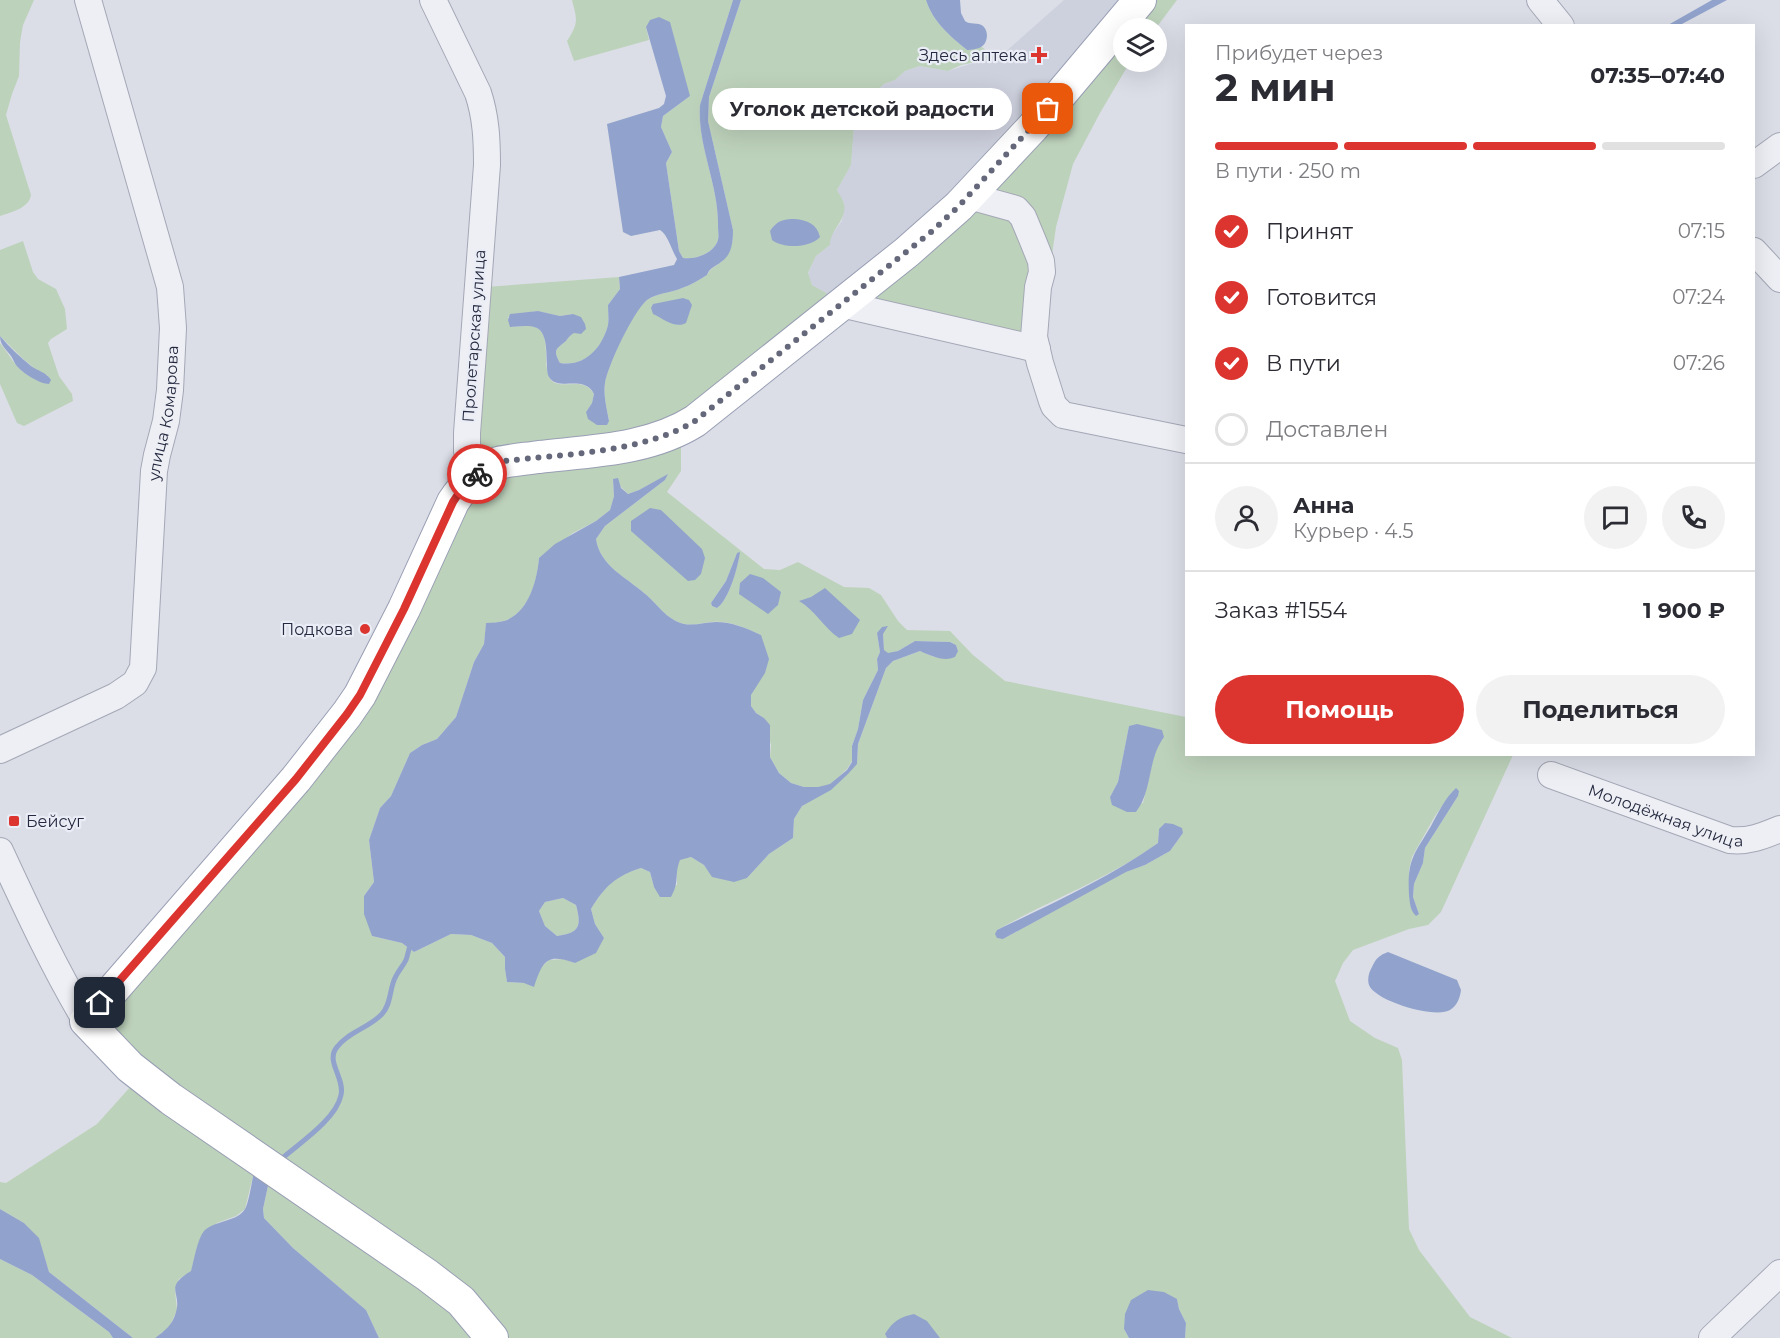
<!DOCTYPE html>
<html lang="ru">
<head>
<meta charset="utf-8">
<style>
  :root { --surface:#fff; --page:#f2f2f3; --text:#2b2b33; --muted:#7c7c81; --line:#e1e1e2; --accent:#dc3530 }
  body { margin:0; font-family:Montserrat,sans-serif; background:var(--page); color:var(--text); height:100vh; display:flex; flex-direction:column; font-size:22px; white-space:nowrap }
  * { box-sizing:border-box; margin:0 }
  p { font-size:20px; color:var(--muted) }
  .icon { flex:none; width:33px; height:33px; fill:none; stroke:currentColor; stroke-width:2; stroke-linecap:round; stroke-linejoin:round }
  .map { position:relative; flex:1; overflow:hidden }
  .drawer { position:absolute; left:1185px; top:24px; width:570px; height:732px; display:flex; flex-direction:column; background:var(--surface); border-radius:0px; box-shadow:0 6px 24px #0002 }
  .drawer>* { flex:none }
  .buttons { position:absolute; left:1113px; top:18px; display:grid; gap:12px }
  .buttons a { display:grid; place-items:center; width:54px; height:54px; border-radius:50%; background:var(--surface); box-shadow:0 6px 24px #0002; font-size:30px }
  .pin { position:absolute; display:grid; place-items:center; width:51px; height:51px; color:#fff; margin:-26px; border-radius:12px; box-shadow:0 3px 9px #0006 }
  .courier { position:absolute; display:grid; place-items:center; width:60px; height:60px; margin:-30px; border:4px solid #dc3530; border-radius:50%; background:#fff; color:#222; box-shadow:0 2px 8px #0007 }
  .bubble { position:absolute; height:42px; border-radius:21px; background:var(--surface); box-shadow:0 6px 24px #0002; font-size:20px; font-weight:700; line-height:42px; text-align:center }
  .headline em { font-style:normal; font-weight:700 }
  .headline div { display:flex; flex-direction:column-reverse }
  .headline { display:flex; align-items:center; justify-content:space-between; height:102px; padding:0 30px }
  h1 { font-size:39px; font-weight:700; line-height:45px }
  .bar { display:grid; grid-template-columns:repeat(4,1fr); gap:9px 6px; align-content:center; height:72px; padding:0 30px }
  .bar i { height:8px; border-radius:4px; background:var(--line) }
  .bar .on { background:var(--accent) }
  .bar p { grid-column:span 4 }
  .line { display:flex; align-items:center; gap:15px; padding:0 30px; border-top:2px solid var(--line) }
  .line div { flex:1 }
  .round { display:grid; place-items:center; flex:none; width:63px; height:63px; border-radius:32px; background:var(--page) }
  ol { padding:0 30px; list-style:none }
  li { display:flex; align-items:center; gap:18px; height:66px }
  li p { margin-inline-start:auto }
  li .icon { padding:6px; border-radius:50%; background:var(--accent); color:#fff; stroke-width:4 }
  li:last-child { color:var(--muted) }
  li i { width:33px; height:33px; border:3px solid var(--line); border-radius:50% }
  .cta { display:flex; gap:12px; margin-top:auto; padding:12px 30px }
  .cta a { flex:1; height:69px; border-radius:36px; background:var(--accent); color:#fff; font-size:24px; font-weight:700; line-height:69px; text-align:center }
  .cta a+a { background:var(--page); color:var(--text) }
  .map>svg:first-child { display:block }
  .built { fill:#cdd0dd }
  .green { fill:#bdd2bb; fill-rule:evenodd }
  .water { fill:#91a3cc; fill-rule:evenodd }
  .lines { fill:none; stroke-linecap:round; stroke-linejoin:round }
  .stream { stroke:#91a3cc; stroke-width:5 }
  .minor-casing { stroke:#a4a8b5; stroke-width:28 }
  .major-casing { stroke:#999fb4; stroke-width:34 }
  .minor { stroke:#eeeff5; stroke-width:26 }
  .major { stroke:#fff; stroke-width:32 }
  .done { stroke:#64687a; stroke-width:6; stroke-dasharray:0 10.8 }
  .route { stroke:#dc3530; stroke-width:8 }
  .poi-dot { fill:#dc3530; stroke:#eaedf5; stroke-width:2 }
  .labels { text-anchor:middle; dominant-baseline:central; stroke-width:4.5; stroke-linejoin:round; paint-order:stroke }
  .poi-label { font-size:16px; fill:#24293f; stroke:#eaedf5; text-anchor:end }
  .street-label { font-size:16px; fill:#24293f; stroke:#eaedf5 }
</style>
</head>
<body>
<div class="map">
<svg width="1780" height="1338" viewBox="0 0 1780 1338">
  <rect width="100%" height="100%" fill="#dbdee7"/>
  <path class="built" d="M1064,0H1131L1005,147L835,298L812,285L808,274L816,256L830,245V237L842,221L844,203L837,190L851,165L854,126L867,99L884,84L895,80L905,71L920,66L948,71L1003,54Z"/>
  <path class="green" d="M0,0H34L23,25L20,42L19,76L12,94L6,115L31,195C29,208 12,212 0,216Z
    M572,0H733L700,105C697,146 719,185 718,226C718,230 719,236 718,240C714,253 696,260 683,258L679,251L666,163L672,152L661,127L663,116L690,96L646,27L649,40L574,61L567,41C579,22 577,20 572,0Z
    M741,0H926C933,22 950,36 967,50L982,47L995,58L961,65L948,71L920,66L905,71L895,80L884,84L867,99L854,126L851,165L837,190C839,194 843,199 844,204C847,221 830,229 830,245L816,256L808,273L812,285L835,298L671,426L487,451L479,442L485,287L619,277L620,289L608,305C608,312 609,319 608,325C602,349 585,367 560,363C552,349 557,349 566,341C568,338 570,335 573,333V314L560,316L537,311L508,317L511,327C518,327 528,325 535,327C553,333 541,368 551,380C562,391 583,375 594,394L592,403L586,412L609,420C607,409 603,395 605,383C608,365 632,312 647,300C656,293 671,293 682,288C691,285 699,280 707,275C710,268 715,267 721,262C731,255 733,242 733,230L708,121L709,97Z
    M1148,0H1177L1156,28H1124Z
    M1123,29L1124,62H1130L1100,113L1073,164L1056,227L1049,276L1046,344L854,302Z
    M23,241L33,272L38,279L56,289L65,309L67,329L51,339L48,343L59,376L72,394L73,401L24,426L17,423L0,384V343C8,352 17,371 29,375C34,377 42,376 48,376L35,369L21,357L0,336V250Z
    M681,438V471L667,492L764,569L780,570L798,562L844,587L869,588L881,595L898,621L907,630L950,631L973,655L1005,681L1186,717V754L1513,755L1441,912L1428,925L1409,929L1353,950L1343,963L1335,981L1350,1021L1375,1038L1398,1048L1402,1060L1409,1229L1419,1250L1470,1317L1512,1338H1185L1186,1323L1179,1309L1177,1299L1124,1329L1129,1338H940L885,1334L887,1338H506L147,1069L116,1031L113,1013L335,742L480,483ZM667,475L665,480L605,526L596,539C600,566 626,577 644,593C658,604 665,619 684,624C694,626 702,623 712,622C729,620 745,628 761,635L756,686L751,695V706L756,713L764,718L771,745L770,757L779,773L791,783L804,787H819L830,785L847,769L852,761V746L858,729L863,700L878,670L877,659L880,652L877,633L883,634L884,651L888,654L898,651L915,641L950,642L956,645L958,651L934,657L920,651L893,661L886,668L858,744L857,764L815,797L802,806L794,819L793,838L769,854L747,878L713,877L704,865L691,857L680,859L677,868V885L654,887L650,872L641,868C615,876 605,886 591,909L595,924L604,938L575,963L563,959L549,960L524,983L507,982L505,969V957L492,943L471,935L451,934L414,952L402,943L372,936L364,896L374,882L369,840L380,808L391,796L410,753L422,745L437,739L456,717L474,662L484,644L486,624C492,623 499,622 504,621C530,612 537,581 539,558L573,533L596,521L610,510L614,496L613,479L628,494L639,490ZM737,553L739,558C736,571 729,600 717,608L712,606L711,603L726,581ZM1129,726L1164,737L1156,747L1143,803L1110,797L1118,782ZM1452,792L1458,796L1425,848L1423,863L1414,884L1413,897L1419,914L1410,905L1409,870L1412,857L1435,816ZM1159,829L1183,833L1170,851L1145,865L1125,872L1003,939L997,930C1050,900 1108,879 1158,843Z
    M563,898L576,905C582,927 579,933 557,936L545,926L539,911L545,902Z
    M132,1085L254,1172L245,1209L236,1216L217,1223L197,1247L191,1272L179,1279L175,1290L177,1310L169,1328L155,1338H133L49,1272L38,1238L24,1223L0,1209V1182L6,1183L97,1124Z
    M269,1181L347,1234L451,1312L475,1338H379L366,1310L293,1248L264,1218L263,1209Z
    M0,1259L32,1275L109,1332L113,1338H0Z"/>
  <path class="water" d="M733,0H741L709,97L708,121L733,230C733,242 732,255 721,262C715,267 710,267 707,275C699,280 691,285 682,288C671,293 656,293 647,300C633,312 608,365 605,383C603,395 607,409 609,421L607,425H597L588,419L586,412L592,403L594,394C584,374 558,392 549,377C547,374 547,368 547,364C546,353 548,330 534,327C527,325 517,327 510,327L508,320L510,314L538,311L560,316L573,314L581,317L585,324L586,329L581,334L574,333C570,335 568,338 566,341C557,349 552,349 560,363C585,367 602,348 608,325C609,319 608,312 608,305L620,289L619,277L674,265L677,259C671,249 668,235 660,230L631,236L623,232L607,124L659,108L664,104L666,96L646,27L650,20L659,17L670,22L690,96L663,116L661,127L672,152L666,163L679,251L683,258C696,260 714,253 718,240C719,236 718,230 718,226C719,185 697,146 700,105Z
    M926,0H960L961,13L965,21C970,25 978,22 983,26C989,31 988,43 981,47C978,49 971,50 967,50C950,36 933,22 926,0Z
    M1712,0H1727L1680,25H1668Z
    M795,219C807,220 817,224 820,237C810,248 784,249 772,240L770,231C777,221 782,219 795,219Z
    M683,298L689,300L692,305L686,323C675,329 664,319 653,314L651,308L653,304Z
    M0,336C9,347 20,357 31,366C38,371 46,372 51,380L49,384C40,384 22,373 16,365C14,362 13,359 11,356C6,349 0,345 0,336Z
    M668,474L665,480L605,526L596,539C600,566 626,577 644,593C658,604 665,619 684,624C696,626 705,622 716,622C732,622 746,628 761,635L769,659L765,673L751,695V706L756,713L764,718L770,725V757L779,773L791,783L804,787H818L830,784L847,770L852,762V746L858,729L863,700L878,670L877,659L880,652L877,633L882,627L888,626L883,634L884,650L888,653L898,651L915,641L950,642L956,645L958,651L955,657C944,662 931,656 920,651L893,661L886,668L858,744L857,764L848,774L831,790L802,806L794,819L793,838L769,854L747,878L734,882L712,877L704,865L691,857L680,860C674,875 680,881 671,897H660L654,887L650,872L641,868C616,876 605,886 591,909L595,924L604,938L596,953L575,963C547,953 543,960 534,987L524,983L507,982L505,969V957L492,943L471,935L451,934L414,952L402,943L372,936L364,914V896L374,882L369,840L380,808L391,796L410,753L422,745L437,739L456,717L474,662L484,644L486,623C492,623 499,622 504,621C529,613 537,580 539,558L555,544L596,521L610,510L614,496L613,479L618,478L621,488L628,494L639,490ZM563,898L576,905C582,927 579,933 557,936L545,926L539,911L545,902Z
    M650,508L661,510L702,549L705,558L701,574L695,580L688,581L631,531V521Z
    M740,552C738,567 729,600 717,608L712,606L711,603L726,581L737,553Z
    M750,574L763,578L781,592L778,605L768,614L739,594L740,583Z
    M825,588L860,620L852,634L839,638C824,628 815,610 799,601L811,597Z
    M1137,724L1162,730L1164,737C1147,760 1153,790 1136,812H1127L1112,805L1110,797L1118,782L1129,726Z
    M1456,788L1459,791L1458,796L1425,848L1423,863L1414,884L1413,897L1419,914L1416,916C1410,910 1410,904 1409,895C1407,859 1414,855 1431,826C1438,813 1445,798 1456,788Z
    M1165,823L1173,824L1182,828L1183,833L1170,851L1145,865L1126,872L1003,939L997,938L995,934L997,930L1003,927C1054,903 1112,876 1158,843L1159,829Z
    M1388,952L1457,980L1461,990C1460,998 1457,1006 1450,1010C1435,1019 1375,1001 1369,985C1367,979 1369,972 1372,967C1376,958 1380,955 1388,952Z
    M254,1172L269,1181L263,1209L264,1218L293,1248L366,1310L379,1338H155C165,1331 173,1324 176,1312C182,1292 163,1288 191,1271C194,1260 197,1240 204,1231C215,1220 237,1222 245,1209C249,1203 252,1180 254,1172Z
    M0,1209L24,1223L39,1238L49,1272L133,1338H113L109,1332L32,1275L0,1259Z
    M1148,1290L1164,1292L1177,1299L1179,1309L1186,1323L1185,1338H1129L1124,1329L1125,1314L1131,1300Z
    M914,1314L927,1321L940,1338H887L885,1334C893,1321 900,1317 914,1314Z"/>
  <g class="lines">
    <path class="stream" d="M279,1161C298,1144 336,1120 341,1095C345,1078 325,1061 337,1047C348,1032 369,1028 382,1014C392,1003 389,988 396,976C399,970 403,966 406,960C408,954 409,948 411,942"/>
    <g class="minor-casing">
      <g id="minor">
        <path d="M433,0L478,93C486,117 487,140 487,165L467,433V451L476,475"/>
        <path d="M1540,0L1561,26"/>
        <path d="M1754,165L1780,146"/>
        <path d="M969,196L1016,209L1023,217L1033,241L1041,261L1042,272L1038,287L1034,337L1040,363L1052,401L1054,406L1063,415L1186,440"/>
        <path d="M1754,251L1780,279"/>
        <path d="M841,304L1037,349"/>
        <path id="s1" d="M0,750L116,696L135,683L143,668L154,471L157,455L166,421L170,390L173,328L170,287L88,0"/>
        <path id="s2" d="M1551,775L1730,840C1749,842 1763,836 1780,829"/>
        <path d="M0,851C27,909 53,966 86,1021"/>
        <path d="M1712,1338L1780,1273"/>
      </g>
    </g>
    <g class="major-casing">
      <path id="major" d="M492,1338L461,1301L427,1275L171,1099L130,1067L86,1021L296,779L347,714L360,695L404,609L453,502C464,485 478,471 498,463C511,460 525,459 539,457C591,451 649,450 695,421L907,252L959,206L1033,127L1140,0"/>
    </g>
    <use href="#minor" class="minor"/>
    <use href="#major" class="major"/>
  </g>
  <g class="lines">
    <path class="done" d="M477,474L490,466L505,461C564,454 643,453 695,421L930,233L959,206L1048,109"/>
    <path class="route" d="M100,1003L296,779L347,714L360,695L404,609L453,502L463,487L477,474"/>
  </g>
  <g class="poi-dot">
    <path d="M1036 46h6v6h6v6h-6v6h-6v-6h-6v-6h6z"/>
    <circle cx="365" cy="629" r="6"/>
    <rect x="8" y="815" width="12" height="12" rx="3"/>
  </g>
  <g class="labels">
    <g class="poi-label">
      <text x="1027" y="55">Здесь аптека</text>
      <text x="353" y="629">Подкова</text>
      <text x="26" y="821" text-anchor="start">Бейсуг</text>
    </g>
    <g class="street-label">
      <text transform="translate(474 336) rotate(-86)">Пролетарская улица</text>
      <text stroke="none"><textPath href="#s1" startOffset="424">улица Комарова</textPath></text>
      <text stroke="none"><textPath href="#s2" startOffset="122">Молодёжная улица</textPath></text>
    </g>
  </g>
</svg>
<div class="buttons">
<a><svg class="icon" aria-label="layers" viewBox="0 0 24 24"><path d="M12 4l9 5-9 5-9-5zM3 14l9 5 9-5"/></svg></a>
</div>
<div class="pin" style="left:1048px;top:109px;background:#ea580c"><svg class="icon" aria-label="bag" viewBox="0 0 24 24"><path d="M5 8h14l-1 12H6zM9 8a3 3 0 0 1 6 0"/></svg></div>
<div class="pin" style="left:100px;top:1003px;background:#1f2937"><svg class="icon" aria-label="home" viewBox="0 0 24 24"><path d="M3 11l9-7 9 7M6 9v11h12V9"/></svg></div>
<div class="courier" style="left:477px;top:474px"><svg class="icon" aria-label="bike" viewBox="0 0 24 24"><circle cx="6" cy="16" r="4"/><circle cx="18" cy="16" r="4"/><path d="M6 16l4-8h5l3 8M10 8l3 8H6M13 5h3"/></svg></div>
<div class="bubble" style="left:712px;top:88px;width:300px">Уголок детской радости</div>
<section class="drawer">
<div class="headline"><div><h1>2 мин</h1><p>Прибудет через</p></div><em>07:35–07:40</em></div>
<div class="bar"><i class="on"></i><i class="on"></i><i class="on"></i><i></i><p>В пути · 250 m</p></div>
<ol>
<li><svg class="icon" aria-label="check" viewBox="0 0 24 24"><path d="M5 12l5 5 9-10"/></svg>Принят<p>07:15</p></li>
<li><svg class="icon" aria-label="check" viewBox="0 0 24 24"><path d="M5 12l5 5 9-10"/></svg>Готовится<p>07:24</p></li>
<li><svg class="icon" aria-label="check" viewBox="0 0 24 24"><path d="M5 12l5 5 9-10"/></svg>В пути<p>07:26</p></li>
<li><i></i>Доставлен</li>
</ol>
<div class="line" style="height:108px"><a class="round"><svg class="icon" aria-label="person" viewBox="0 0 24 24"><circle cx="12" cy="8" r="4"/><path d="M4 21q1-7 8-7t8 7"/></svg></a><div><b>Анна</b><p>Курьер · 4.5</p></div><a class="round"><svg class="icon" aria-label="chat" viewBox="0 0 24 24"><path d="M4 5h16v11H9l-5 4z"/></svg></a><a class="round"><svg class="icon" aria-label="phone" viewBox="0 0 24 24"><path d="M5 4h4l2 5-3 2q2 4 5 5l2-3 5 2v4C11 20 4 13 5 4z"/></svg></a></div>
<div class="line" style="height:78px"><div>Заказ #1554</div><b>1 900 ₽</b></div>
<div class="cta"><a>Помощь</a><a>Поделиться</a></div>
</section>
</div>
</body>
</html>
